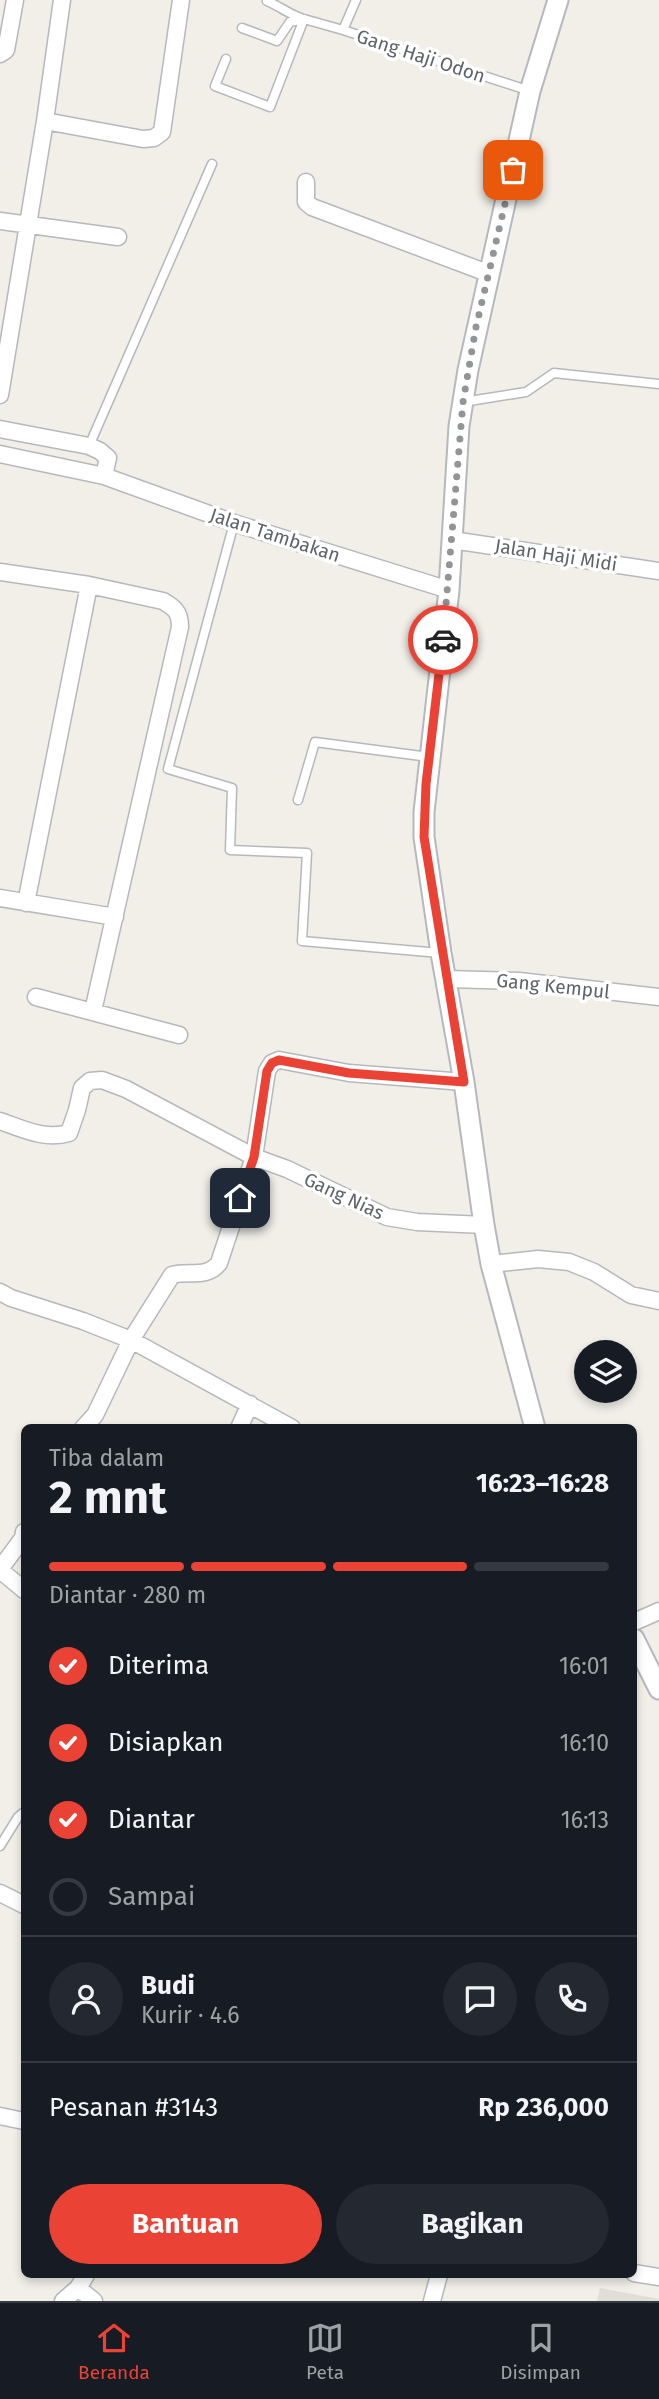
<!DOCTYPE html>
<html lang="id">
<head>
<meta charset="utf-8">
<style>
  :root { --surface:#171b24; --page:#242831; --text:#f1f3f6; --muted:#9ea1a6; --line:#363941; --accent:#ea4335 }
  body { margin:0; font-family:"Fira Sans",sans-serif; background:var(--page); color:var(--text); height:100vh; display:flex; flex-direction:column; font-size:26px; white-space:nowrap }
  * { box-sizing:border-box; margin:0 }
  p { font-size:23px; color:var(--muted) }
  .icon { flex:none; width:38px; height:38px; fill:none; stroke:currentColor; stroke-width:2; stroke-linecap:round; stroke-linejoin:round }
  .map { position:relative; flex:1; overflow:hidden }
  .side { position:absolute; left:21px; top:1424px; width:616px; height:854px; display:flex; flex-direction:column; background:var(--surface); border-radius:10px; box-shadow:0 4px 10px #0003 }
  .side>* { flex:none }
  .fabs { position:absolute; left:574px; top:1340px; display:grid; gap:14px }
  .fabs a { display:grid; place-items:center; width:63px; height:63px; border-radius:50%; background:var(--surface); box-shadow:0 4px 10px #0003; font-size:35px }
  .pin { position:absolute; display:grid; place-items:center; width:60px; height:60px; color:#fff; margin:-30px; border-radius:14px; box-shadow:0 4px 10px #0006 }
  .courier { position:absolute; display:grid; place-items:center; width:70px; height:70px; margin:-35px; border:5px solid #ea4335; border-radius:50%; background:#fff; color:#222; box-shadow:0 2px 9px #0007 }
  .summary em { font-style:normal; font-weight:700 }
  .summary div { display:flex; flex-direction:column-reverse }
  .summary { display:flex; align-items:center; justify-content:space-between; height:119px; padding:0 28px }
  h1 { font-size:46px; font-weight:700; line-height:52px }
  .bar { display:grid; grid-template-columns:repeat(4,1fr); gap:10px 7px; align-content:center; height:84px; padding:0 28px }
  .bar i { height:9px; border-radius:5px; background:var(--line) }
  .bar .current { background:var(--accent) }
  .bar p { grid-column:span 4 }
  .line { display:flex; align-items:center; gap:18px; padding:0 28px; border-top:2px solid var(--line) }
  .line div { flex:1 }
  .round { display:grid; place-items:center; flex:none; width:74px; height:74px; border-radius:37px; background:var(--page) }
  ol { padding:0 28px; list-style:none }
  li { display:flex; align-items:center; gap:21px; height:77px }
  li p { margin-inline-start:auto }
  li .icon { padding:7px; border-radius:50%; background:var(--accent); color:#fff; stroke-width:4 }
  li:last-child { color:var(--muted) }
  li i { width:38px; height:38px; border:4px solid var(--line); border-radius:50% }
  .button { display:flex; gap:14px; margin-top:auto; padding:14px 28px }
  .button a { flex:1; height:80px; border-radius:42px; background:var(--accent); color:#fff; font-size:28px; font-weight:700; line-height:80px; text-align:center }
  .button a+a { background:var(--page); color:var(--text) }
  .dock { display:flex; justify-content:space-around; align-items:center; height:98px; border-top:2px solid var(--line); background:var(--surface); font-size:19px; color:var(--muted) }
  .dock a { display:grid; justify-items:center; gap:4px }
  .dock .current { color:var(--accent) }
  .map>svg:first-child { display:block }
  .education { fill:#e1ded6 }
  .lines { fill:none; stroke-linecap:round; stroke-linejoin:round }
  .service-casing { stroke:#b5b8bc; stroke-width:11 }
  .minor-casing { stroke:#b5b8bc; stroke-width:19 }
  .tertiary-casing { stroke:#b5b8bc; stroke-width:23 }
  .service { stroke:#fff; stroke-width:8 }
  .minor { stroke:#fff; stroke-width:16 }
  .tertiary { stroke:#fff; stroke-width:19 }
  .done { stroke:#929495; stroke-width:7; stroke-dasharray:0 12.6 }
  .route { stroke:#ea4335; stroke-width:9 }
  .labels { text-anchor:middle; dominant-baseline:central; stroke-width:7; stroke-linejoin:round; paint-order:stroke }
  .street-label { font-size:19px; fill:#5f6368; stroke:#fff }
</style>
</head>
<body>
<div class="map">
<svg width="659" height="2301" viewBox="0 0 659 2301">
  <rect width="100%" height="100%" fill="#f1efe8"/>
  <path class="education" d="M600,2288L659,2299V2301H597Z"/>
  <g class="lines">
    <g class="service-casing">
      <path id="service" d="M356,0L343,30L530,91
        M267,1C279,6 289,14 301,18
        M242,28L277,41L290,22L304,19
        M226,59L215,86L270,107L304,19L343,30
        M463,402L526,392L554,373L659,384
        M89,446L212,164
        M234,523L168,769L232,788L230,850L307,853L302,941L440,953
        M298,800L315,742L429,757
        M0,1846L18,1817L24,1812"/>
    </g>
    <g class="minor-casing">
      <path id="minor" d="M0,54L6,50L15,0
        M45,121L143,139L154,138L162,132L181,0
        M306,182V202L312,207L490,274
        M0,221L118,237
        M0,395L45,121L62,0
        M0,429L89,446L100,451L108,458L104,476
        M0,454L104,476L234,523L449,590
        M452,540L659,571
        M0,572L89,585L163,601C175,608 180,612 180,627L93,1011
        M0,898L115,917
        M26,903L89,585
        M447,979L519,981L659,997
        M36,997L179,1035
        M0,1121C23,1129 45,1140 69,1133L77,1110L82,1088L90,1081L102,1080L126,1089L254,1157L267,1071L272,1063L279,1060L349,1073L464,1082
        M491,1264L538,1259L569,1262L594,1272L631,1295L659,1301
        M0,1292L11,1298L83,1321L131,1340L292,1428
        M83,1428L95,1415L131,1340L172,1275C188,1270 207,1279 219,1263L254,1157L287,1169L387,1217L417,1222L484,1225
        M239,1428L250,1404
        M0,1569L23,1538L24,1532
        M0,1570L24,1590
        M634,1622L659,1611
        M0,1893L24,1905
        M0,2116L24,2121
        M634,2273L659,2277
        M78,2288L94,2301
        M63,2301L78,2288L86,2275
        M432,2301L439,2275"/>
    </g>
    <g class="tertiary-casing">
      <path id="tertiary" d="M535,1428L491,1264L484,1225L464,1082L441,953L424,837V812L449,590L459,426L468,370L530,91L558,0
        M634,1639L659,1689"/>
    </g>
    <use href="#service" class="service"/>
    <use href="#minor" class="minor"/>
    <use href="#tertiary" class="tertiary"/>
  </g>
  <g class="lines">
    <path class="done" d="M443,640L463,402L476,327L513,170"/>
    <path class="route" d="M240,1198L254,1157L267,1071L272,1063L279,1060L349,1073L464,1082L424,837L426,784L443,640"/>
  </g>
  <g class="labels">
    <g class="street-label">
      <text transform="translate(421 56) rotate(18)">Gang Haji Odon</text>
      <text transform="translate(275 535) rotate(18)">Jalan Tambakan</text>
      <text transform="translate(556 555) rotate(9)">Jalan Haji Midi</text>
      <text transform="translate(553 986) rotate(6)">Gang Kempul</text>
      <text transform="translate(344 1196) rotate(25)">Gang Nias</text>
    </g>
  </g>
</svg>
<div class="fabs">
<a><svg class="icon" aria-label="layers" viewBox="0 0 24 24"><path d="M12 4l9 5-9 5-9-5zM3 14l9 5 9-5"/></svg></a>
</div>
<div class="pin" style="left:513px;top:170px;background:#ea580c"><svg class="icon" aria-label="bag" viewBox="0 0 24 24"><path d="M5 8h14l-1 12H6zM9 8a3 3 0 0 1 6 0"/></svg></div>
<div class="pin" style="left:240px;top:1198px;background:#1f2937"><svg class="icon" aria-label="home" viewBox="0 0 24 24"><path d="M3 11l9-7 9 7M6 9v11h12V9"/></svg></div>
<div class="courier" style="left:443px;top:640px"><svg class="icon" aria-label="car" viewBox="0 0 24 24"><path d="M5 17H2v-5l4-1 3-4h7l3 4 3 1v5h-3M9 17h6M6 11h13"/><circle cx="7" cy="17" r="2"/><circle cx="17" cy="17" r="2"/></svg></div>
<section class="side">
<div class="summary"><div><h1>2 mnt</h1><p>Tiba dalam</p></div><em>16:23–16:28</em></div>
<div class="bar"><i class="current"></i><i class="current"></i><i class="current"></i><i></i><p>Diantar · 280 m</p></div>
<ol>
<li><svg class="icon" aria-label="check" viewBox="0 0 24 24"><path d="M5 12l5 5 9-10"/></svg>Diterima<p>16:01</p></li>
<li><svg class="icon" aria-label="check" viewBox="0 0 24 24"><path d="M5 12l5 5 9-10"/></svg>Disiapkan<p>16:10</p></li>
<li><svg class="icon" aria-label="check" viewBox="0 0 24 24"><path d="M5 12l5 5 9-10"/></svg>Diantar<p>16:13</p></li>
<li><i></i>Sampai</li>
</ol>
<div class="line" style="height:126px"><a class="round"><svg class="icon" aria-label="person" viewBox="0 0 24 24"><circle cx="12" cy="8" r="4"/><path d="M4 21q1-7 8-7t8 7"/></svg></a><div><b>Budi</b><p>Kurir · 4.6</p></div><a class="round"><svg class="icon" aria-label="chat" viewBox="0 0 24 24"><path d="M4 5h16v11H9l-5 4z"/></svg></a><a class="round"><svg class="icon" aria-label="phone" viewBox="0 0 24 24"><path d="M5 4h4l2 5-3 2q2 4 5 5l2-3 5 2v4C11 20 4 13 5 4z"/></svg></a></div>
<div class="line" style="height:91px"><div>Pesanan #3143</div><b>Rp 236,000</b></div>
<div class="button"><a>Bantuan</a><a>Bagikan</a></div>
</section>
</div>
<nav class="dock">
<a class="current"><svg class="icon" aria-label="home" viewBox="0 0 24 24"><path d="M3 11l9-7 9 7M6 9v11h12V9"/></svg>Beranda</a>
<a><svg class="icon" aria-label="map" viewBox="0 0 24 24"><path d="M3 6l6-2 6 2 6-2v14l-6 2-6-2-6 2zM9 4v14M15 6v14"/></svg>Peta</a>
<a><svg class="icon" aria-label="saved" viewBox="0 0 24 24"><path d="M7 4h10v16l-5-4-5 4z"/></svg>Disimpan</a>
</nav>
</body>
</html>
